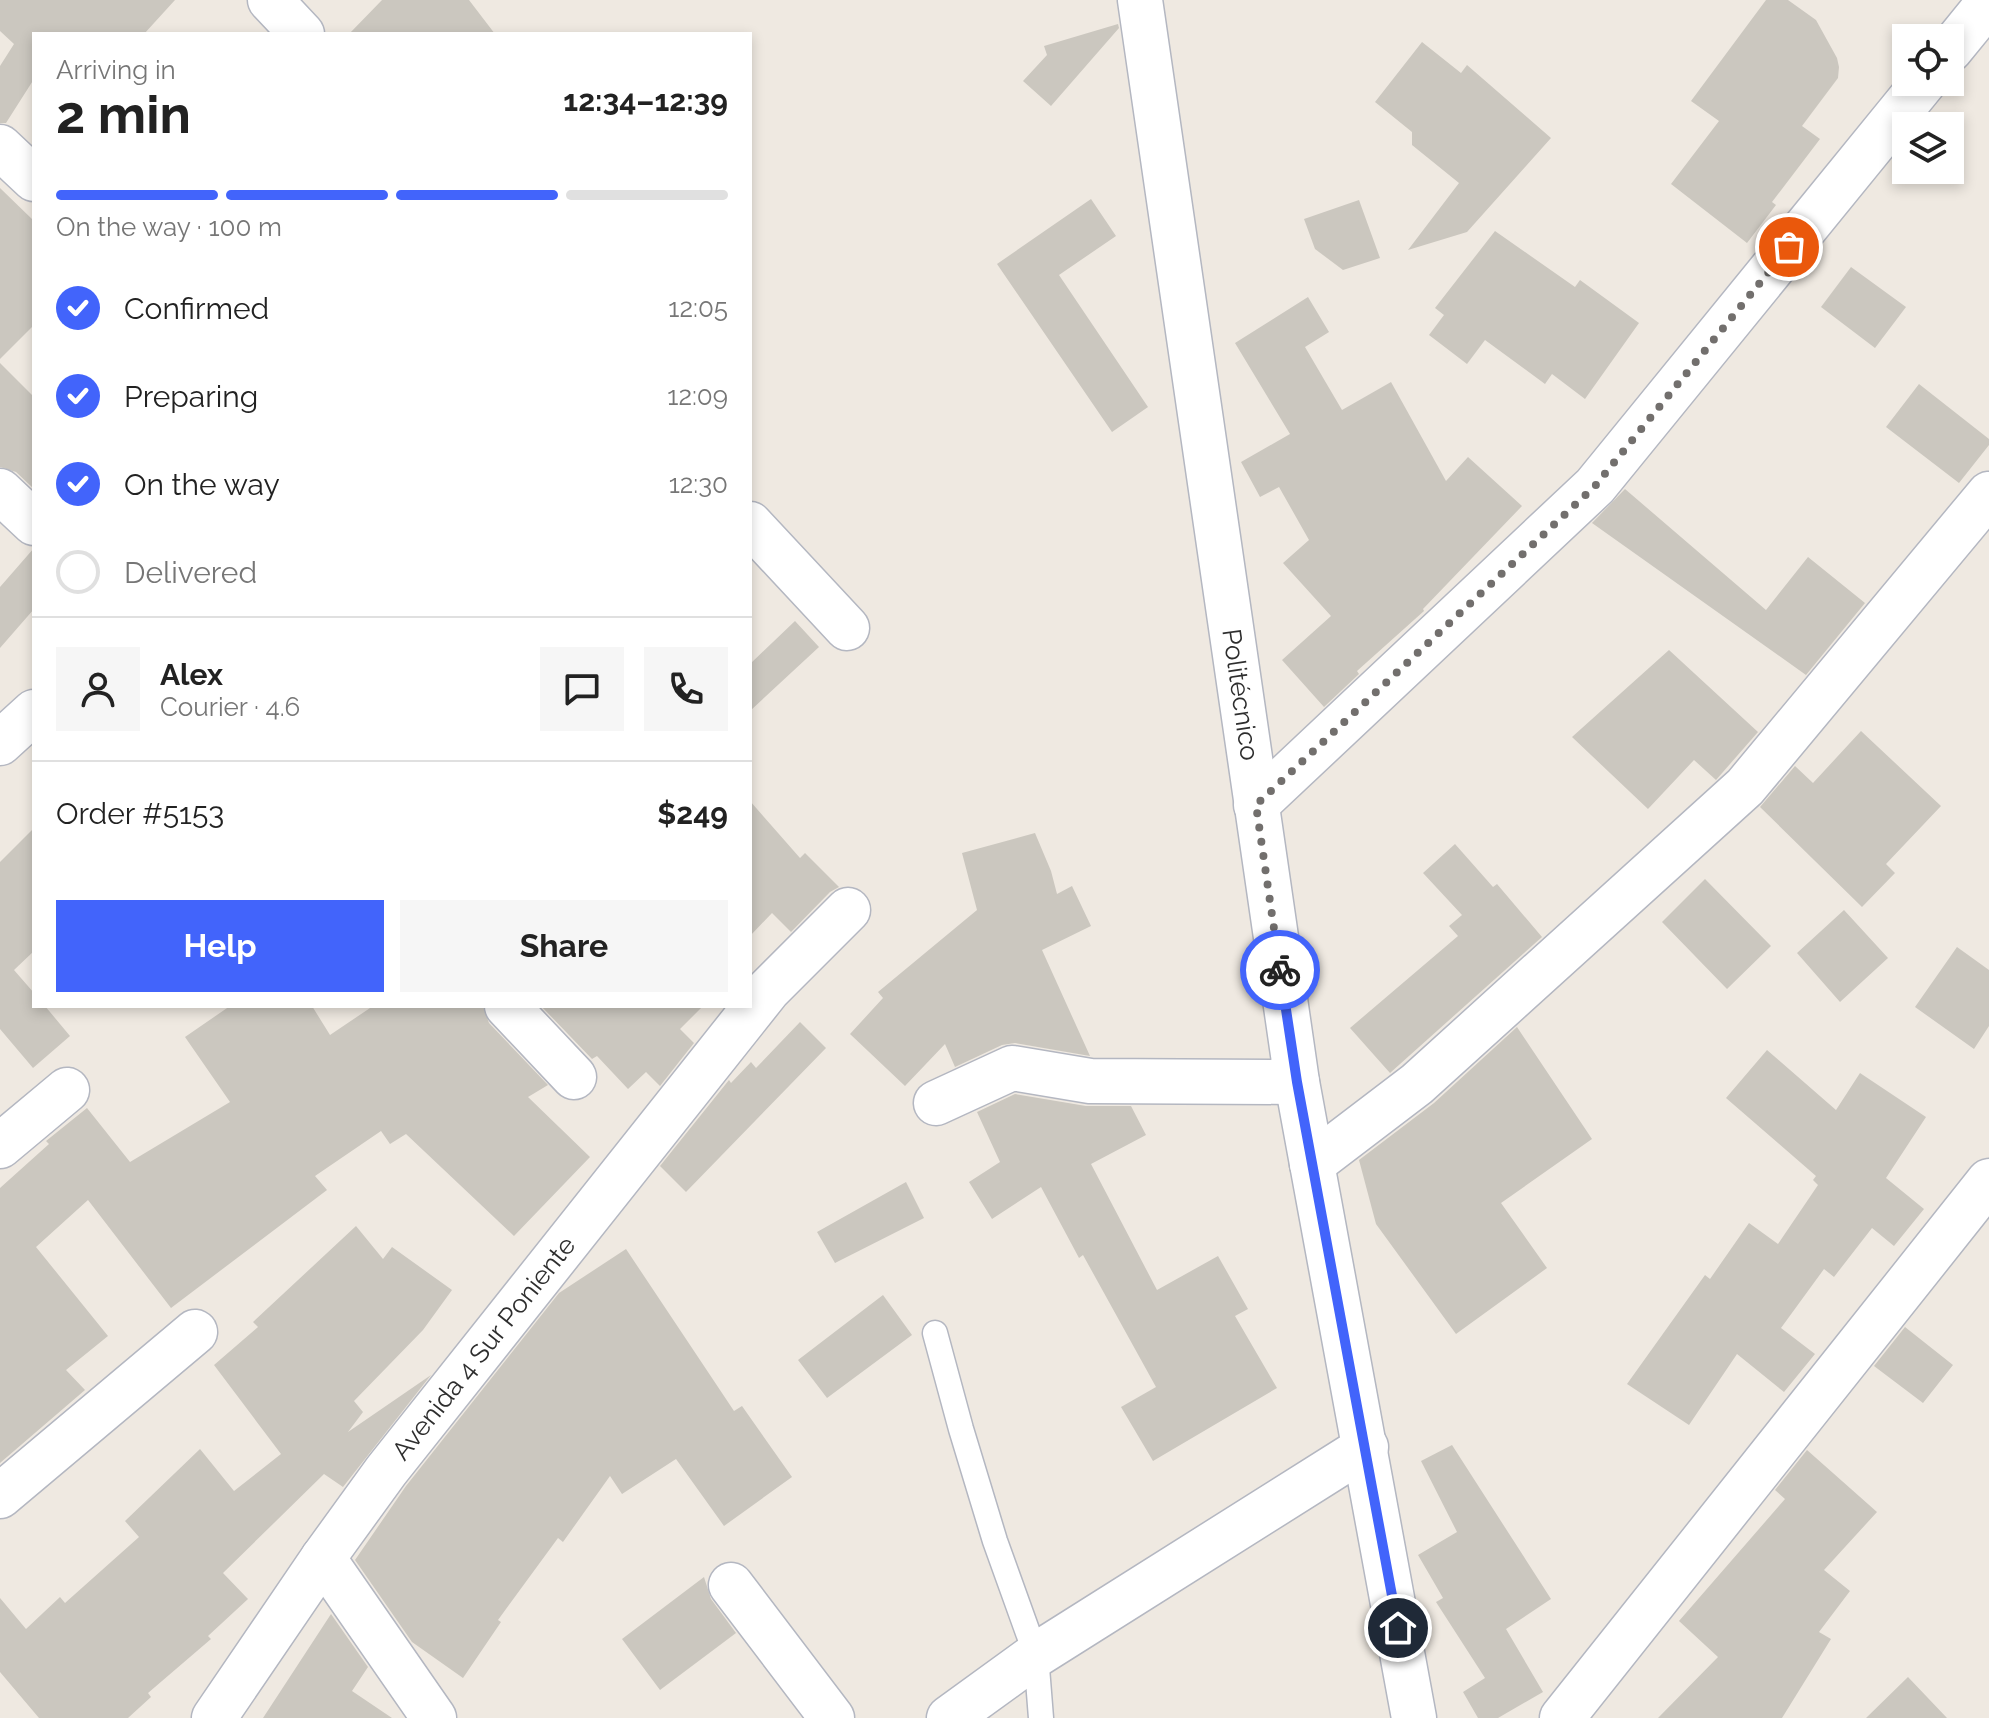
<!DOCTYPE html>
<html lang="en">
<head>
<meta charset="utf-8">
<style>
  :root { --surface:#fff; --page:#f6f6f6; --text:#222; --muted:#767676; --line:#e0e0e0; --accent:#4264fb }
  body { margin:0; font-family:Raleway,sans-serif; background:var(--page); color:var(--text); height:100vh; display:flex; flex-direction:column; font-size:30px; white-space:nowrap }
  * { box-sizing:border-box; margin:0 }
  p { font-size:26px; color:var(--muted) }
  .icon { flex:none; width:44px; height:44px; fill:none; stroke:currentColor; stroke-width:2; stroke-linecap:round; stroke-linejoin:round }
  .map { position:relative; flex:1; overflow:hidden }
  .panel { position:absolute; left:32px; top:32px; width:720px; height:976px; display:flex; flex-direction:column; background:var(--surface); border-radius:0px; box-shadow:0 4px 12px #0003 }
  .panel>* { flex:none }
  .controls { position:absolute; left:1892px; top:24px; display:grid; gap:16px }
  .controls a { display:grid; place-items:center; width:72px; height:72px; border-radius:0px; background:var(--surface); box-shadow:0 4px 12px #0003; font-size:40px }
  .pin { position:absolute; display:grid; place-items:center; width:68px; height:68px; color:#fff; margin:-34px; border:4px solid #fff; border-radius:50%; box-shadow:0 2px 8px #0007 }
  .courier { position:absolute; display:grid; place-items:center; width:80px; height:80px; margin:-40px; border:6px solid #4264fb; border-radius:50%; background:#fff; color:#222; box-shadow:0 2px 10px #0007 }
  .overview em { font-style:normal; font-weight:700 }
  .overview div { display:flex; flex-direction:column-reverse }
  .overview { display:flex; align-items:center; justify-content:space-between; height:136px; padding:0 24px }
  h1 { font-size:52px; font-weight:700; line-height:60px }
  .bar { display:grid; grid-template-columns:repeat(4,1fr); gap:12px 8px; align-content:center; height:96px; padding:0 24px }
  .bar i { height:10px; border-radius:6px; background:var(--line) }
  .bar .active { background:var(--accent) }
  .bar p { grid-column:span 4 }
  .line { display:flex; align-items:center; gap:20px; padding:0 24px; border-top:2px solid var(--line) }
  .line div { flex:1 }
  .round { display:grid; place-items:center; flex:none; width:84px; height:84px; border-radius:0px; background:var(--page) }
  ol { padding:0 24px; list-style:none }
  li { display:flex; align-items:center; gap:24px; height:88px }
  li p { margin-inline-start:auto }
  li .icon { padding:8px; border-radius:50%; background:var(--accent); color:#fff; stroke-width:4 }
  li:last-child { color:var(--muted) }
  li i { width:44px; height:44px; border:4px solid var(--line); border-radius:50% }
  .cta { display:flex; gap:16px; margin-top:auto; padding:16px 24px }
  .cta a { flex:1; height:92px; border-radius:0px; background:var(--accent); color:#fff; font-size:32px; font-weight:700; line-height:92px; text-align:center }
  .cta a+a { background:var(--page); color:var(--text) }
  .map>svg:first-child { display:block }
  .building { fill:#cbc7bf }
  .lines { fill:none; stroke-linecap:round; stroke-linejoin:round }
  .service-casing { stroke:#b4b7c1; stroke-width:27 }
  .minor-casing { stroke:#b4b7c1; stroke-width:47 }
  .tertiary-casing { stroke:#b4b7c1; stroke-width:47 }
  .service { stroke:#fff; stroke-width:24 }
  .minor { stroke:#fff; stroke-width:44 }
  .tertiary { stroke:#fff; stroke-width:44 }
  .done { stroke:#726f6d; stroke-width:8; stroke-dasharray:0 14.4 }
  .route { stroke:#4264fb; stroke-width:10 }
  .labels { text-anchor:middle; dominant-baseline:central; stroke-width:6; stroke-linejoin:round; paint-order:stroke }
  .street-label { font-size:26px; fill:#2e2e2e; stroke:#fff }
</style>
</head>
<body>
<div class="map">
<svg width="1989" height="1718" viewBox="0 0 1989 1718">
  <rect width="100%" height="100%" fill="#efe9e1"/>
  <path class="building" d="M0,0H175L144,34H34V79L6,123H0V66L14,44L0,31Z
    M382,0H469L495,34H349Z
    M1766,0H1788L1816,20L1837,58L1839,67L1838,78L1802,126L1820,139L1772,202L1776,205L1747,243L1671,184L1719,121L1691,101Z
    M1118,24L1119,28L1051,106L1023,81L1047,55L1044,46Z
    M1422,42L1461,73L1467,65L1551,138L1467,232L1408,250L1459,183L1412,145V132L1375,102Z
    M0,188L34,221V325L0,359Z
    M1091,199L1116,236L1059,275L1148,407L1112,432L997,264Z
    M1359,200L1380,258L1343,270L1315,249L1304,219Z
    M1495,231L1575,287L1580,280L1639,323L1585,399L1552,374L1545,384L1485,340L1467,364L1429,335L1444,315L1435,308Z
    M1851,267L1906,307L1875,348L1821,307Z
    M1308,297L1329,332L1305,347L1342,410L1391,382L1446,481L1468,457L1522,506L1423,609L1424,611L1357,671L1359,674L1324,707L1282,660L1331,616L1283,563L1309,540L1279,487L1260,497L1241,462L1290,434L1235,343Z
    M0,363L34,397V489L16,472L0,467Z
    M1919,384L1989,439V445L1959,483L1886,427Z
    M1625,489L1766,610L1808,557L1865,603L1806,675L1592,523Z
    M34,548V609L0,648V587Z
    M795,621L819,647L750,711V664Z
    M1669,650L1758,732L1716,780L1694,760L1648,809L1572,737Z
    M1861,731L1941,806L1886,864L1895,873L1862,907L1760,807L1795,766L1813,783Z
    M750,801L800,858L805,853L839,887L830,892L791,932L772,913L750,936Z
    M34,828V951L14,970L34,993V1006H45L70,1036L33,1068L0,1029V862Z
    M1035,833L1051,871L1057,894L1072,886L1091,926L1042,950L1090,1056L1015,1043L1002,1045L955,1067L945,1044L905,1086L850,1034L883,998L878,992L977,910L962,853Z
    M1455,844L1493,887L1497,884L1542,937L1390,1073L1350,1028L1458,936L1449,926L1462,915L1423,873Z
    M1705,879L1771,946L1727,989L1662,922Z
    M1844,910L1888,958L1840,1002L1797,953Z
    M1957,947L1989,970V1026L1974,1049L1915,1007Z
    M230,1006H312L330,1035L373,1006H483L489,1023L548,1085L528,1097L590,1157L514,1236L406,1134L390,1144L381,1131L315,1176L327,1190L171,1308L88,1200L36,1247L108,1336L66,1370L85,1390L0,1463V1188L49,1144L46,1141L87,1108L130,1162L230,1102L185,1037Z
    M541,1006H703L680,1029L694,1043L660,1086L646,1072L628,1089L597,1056L592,1059Z
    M800,1022L826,1048L686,1192L660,1166L729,1080L731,1083L751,1062L756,1068Z
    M1517,1027L1592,1139L1501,1203L1547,1268L1456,1334L1376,1224L1359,1160L1434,1103Z
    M1767,1050L1836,1110L1860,1073L1926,1117L1886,1178L1924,1209L1894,1246L1872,1228L1834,1277L1824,1269L1781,1328L1815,1354L1784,1392L1737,1354L1689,1425L1627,1384L1705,1275L1710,1279L1749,1223L1778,1244L1818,1185L1813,1180L1816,1176L1726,1098Z
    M1015,1094L1086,1106H1131L1146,1135L1091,1164L1157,1290L1218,1256L1248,1309L1235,1316L1277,1388L1153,1461L1121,1407L1156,1387L1083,1255L1079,1258L1041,1187L992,1219L969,1182L1000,1162L977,1112Z
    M906,1182L924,1218L835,1263L817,1232Z
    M356,1226L383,1259L392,1247L452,1290L423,1330L354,1401L363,1412L348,1432L431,1375L343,1487L324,1474L223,1573L248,1599L208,1636L211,1639L148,1693L151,1697L128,1718H39L0,1672V1598L26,1629L60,1597L65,1603L139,1537L125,1521L200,1449L234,1491L281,1454L214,1365L258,1327L253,1322Z
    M626,1249L734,1411L742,1406L792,1477L724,1526L676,1459L622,1494L610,1476L563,1542L558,1538L498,1620L501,1622L463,1678L412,1642L355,1560L406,1486L559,1293Z
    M883,1295L912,1335L827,1398L798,1360Z
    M1905,1327L1953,1365L1923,1403L1874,1366Z
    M1452,1445L1551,1599L1506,1629L1543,1692L1498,1718H1478L1463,1692L1485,1678L1436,1602L1443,1598L1418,1555L1457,1532L1421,1461Z
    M1807,1450L1877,1512L1824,1570L1850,1591L1819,1632L1831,1639L1782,1718H1658L1718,1657L1679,1621L1785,1499L1775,1490Z
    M704,1577L711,1599L736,1633L660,1690L622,1639Z
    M331,1614L368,1667L352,1691L392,1718H263Z
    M1908,1677L1947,1718H1866Z"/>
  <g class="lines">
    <g class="service-casing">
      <path id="service" d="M935,1333L961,1429L995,1541L1036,1655L1041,1718"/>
    </g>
    <g class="minor-casing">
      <g id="minor">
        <path d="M270,0L302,34"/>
        <path d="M1950,50L1989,2"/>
        <path d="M0,147L34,179"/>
        <path d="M0,491L34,523"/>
        <path d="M750,524L847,628"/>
        <path d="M0,743L34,712"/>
        <path d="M1256,805L1595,486L1924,82"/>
        <path d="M507,1006L574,1077"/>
        <path d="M936,1103L1012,1068L1090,1081L1297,1082"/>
        <path d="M0,1146L67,1090"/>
        <path d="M1312,1164L1417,1084L1745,787L1989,494"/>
        <path d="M0,1496L195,1332"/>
        <path d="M323,1558L434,1718"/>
        <path d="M731,1585L832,1718"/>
        <path id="s1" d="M214,1718L323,1558L386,1471L768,990L848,910"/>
        <path d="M949,1718L1036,1655L1366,1447"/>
        <path d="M1562,1718L1989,1181"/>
      </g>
    </g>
    <g class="tertiary-casing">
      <g id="tertiary">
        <path id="s2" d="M1140,0L1297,1082L1414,1718"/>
      </g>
    </g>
    <use href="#service" class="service"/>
    <use href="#minor" class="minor"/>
    <use href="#tertiary" class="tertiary"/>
  </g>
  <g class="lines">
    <path class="done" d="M1280,970L1256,805L1595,486L1789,247"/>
    <path class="route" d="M1280,970L1297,1082L1398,1628"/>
  </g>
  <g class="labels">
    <g class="street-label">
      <text stroke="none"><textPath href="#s2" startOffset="702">Politécnico</textPath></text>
      <text stroke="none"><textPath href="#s1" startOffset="458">Avenida 4 Sur Poniente</textPath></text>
    </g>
  </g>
</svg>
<div class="controls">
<a><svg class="icon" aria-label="locate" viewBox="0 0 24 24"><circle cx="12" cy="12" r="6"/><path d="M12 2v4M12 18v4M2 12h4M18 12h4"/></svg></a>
<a><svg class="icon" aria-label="layers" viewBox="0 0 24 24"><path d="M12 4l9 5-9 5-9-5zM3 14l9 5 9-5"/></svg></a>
</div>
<div class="pin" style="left:1789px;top:247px;background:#ea580c"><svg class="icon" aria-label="bag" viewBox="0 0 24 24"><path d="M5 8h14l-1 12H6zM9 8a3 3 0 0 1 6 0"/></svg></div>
<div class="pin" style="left:1398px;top:1628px;background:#1f2937"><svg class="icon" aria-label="home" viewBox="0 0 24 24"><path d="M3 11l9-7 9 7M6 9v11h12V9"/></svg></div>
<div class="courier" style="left:1280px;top:970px"><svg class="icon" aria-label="bike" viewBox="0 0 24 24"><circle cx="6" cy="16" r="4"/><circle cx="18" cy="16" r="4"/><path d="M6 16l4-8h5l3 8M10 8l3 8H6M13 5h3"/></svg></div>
<section class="panel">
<div class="overview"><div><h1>2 min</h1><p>Arriving in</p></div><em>12:34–12:39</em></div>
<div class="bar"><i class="active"></i><i class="active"></i><i class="active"></i><i></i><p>On the way · 100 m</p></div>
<ol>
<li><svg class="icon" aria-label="check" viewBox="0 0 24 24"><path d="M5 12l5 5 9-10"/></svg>Confirmed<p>12:05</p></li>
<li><svg class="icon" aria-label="check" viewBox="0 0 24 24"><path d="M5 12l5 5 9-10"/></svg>Preparing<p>12:09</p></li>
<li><svg class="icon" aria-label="check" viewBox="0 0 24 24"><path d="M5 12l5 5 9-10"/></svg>On the way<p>12:30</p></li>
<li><i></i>Delivered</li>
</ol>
<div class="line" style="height:144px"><a class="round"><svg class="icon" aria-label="person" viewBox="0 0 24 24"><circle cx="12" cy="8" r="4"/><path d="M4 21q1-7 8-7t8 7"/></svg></a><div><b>Alex</b><p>Courier · 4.6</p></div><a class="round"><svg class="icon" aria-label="chat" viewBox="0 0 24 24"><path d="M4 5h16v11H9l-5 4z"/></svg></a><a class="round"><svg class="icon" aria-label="phone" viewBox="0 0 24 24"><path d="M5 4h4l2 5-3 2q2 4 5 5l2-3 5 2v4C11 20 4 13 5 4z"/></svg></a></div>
<div class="line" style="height:104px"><div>Order #5153</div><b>$249</b></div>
<div class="cta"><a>Help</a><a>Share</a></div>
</section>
</div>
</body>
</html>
